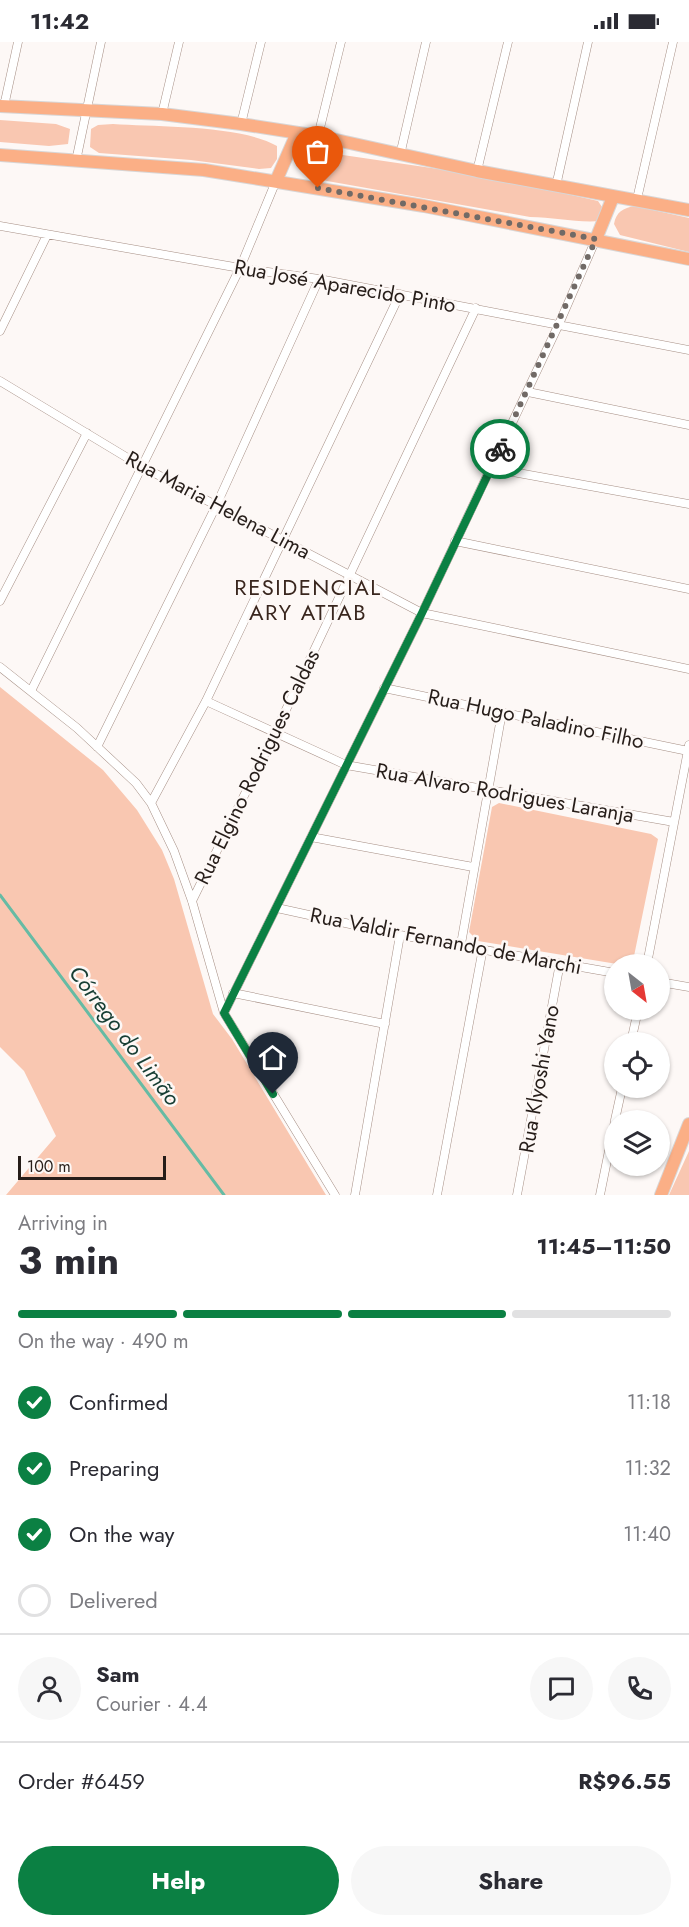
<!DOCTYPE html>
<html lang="en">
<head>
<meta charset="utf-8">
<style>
  :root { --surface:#fff; --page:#f7f7f7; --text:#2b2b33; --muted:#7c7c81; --line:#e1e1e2; --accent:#0b8043 }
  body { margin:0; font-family:Jost,sans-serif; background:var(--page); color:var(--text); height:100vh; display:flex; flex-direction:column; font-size:22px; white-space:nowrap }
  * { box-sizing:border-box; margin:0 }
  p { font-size:20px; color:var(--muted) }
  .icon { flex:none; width:33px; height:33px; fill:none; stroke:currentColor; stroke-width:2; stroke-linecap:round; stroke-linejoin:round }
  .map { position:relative; height:1153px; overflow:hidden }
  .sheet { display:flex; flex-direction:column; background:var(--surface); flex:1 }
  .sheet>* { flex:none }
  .needle { width:39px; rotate:149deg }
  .fabs { position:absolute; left:604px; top:912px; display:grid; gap:12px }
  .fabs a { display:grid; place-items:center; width:66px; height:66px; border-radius:50%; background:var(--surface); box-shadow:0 2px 4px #0004; font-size:30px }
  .scale { position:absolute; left:18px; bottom:15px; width:148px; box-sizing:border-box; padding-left:6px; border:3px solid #261d19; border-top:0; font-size:16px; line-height:21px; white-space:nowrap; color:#261d19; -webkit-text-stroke:4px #fdf8f6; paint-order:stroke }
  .pin { position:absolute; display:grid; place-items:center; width:51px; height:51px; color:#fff; margin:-62px -26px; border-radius:50% 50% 50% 0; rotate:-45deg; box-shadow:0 0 6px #0007 }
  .pin .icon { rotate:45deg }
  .courier { position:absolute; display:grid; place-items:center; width:60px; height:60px; margin:-30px; border:4px solid #0b8043; border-radius:50%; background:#fff; color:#222; box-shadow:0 2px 8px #0007 }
  .overview em { font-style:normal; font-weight:700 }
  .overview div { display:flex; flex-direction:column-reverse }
  .overview { display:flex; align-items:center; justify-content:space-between; height:102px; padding:0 18px }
  h1 { font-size:39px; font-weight:700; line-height:45px }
  .bar { display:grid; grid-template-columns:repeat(4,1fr); gap:9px 6px; align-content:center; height:72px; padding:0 18px }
  .bar i { height:8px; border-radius:4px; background:var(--line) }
  .bar .current { background:var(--accent) }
  .bar p { grid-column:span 4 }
  .line { display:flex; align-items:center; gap:15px; padding:0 18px; border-top:2px solid var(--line) }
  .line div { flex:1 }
  .round { display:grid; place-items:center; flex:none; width:63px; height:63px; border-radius:32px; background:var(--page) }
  ol { padding:0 18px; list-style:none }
  li { display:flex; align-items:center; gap:18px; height:66px }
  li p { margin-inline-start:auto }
  li .icon { padding:6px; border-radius:50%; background:var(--accent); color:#fff; stroke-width:4 }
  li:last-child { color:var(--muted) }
  li i { width:33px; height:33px; border:3px solid var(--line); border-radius:50% }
  .cta { display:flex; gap:12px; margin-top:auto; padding:12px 18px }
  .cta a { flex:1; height:69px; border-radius:36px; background:var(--accent); color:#fff; font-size:24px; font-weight:700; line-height:69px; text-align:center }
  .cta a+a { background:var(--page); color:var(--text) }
  .status { display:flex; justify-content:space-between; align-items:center; height:42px; padding:0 30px; background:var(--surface); direction:ltr }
  .status svg { height:16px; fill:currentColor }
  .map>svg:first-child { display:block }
  .green { fill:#f9c7b1 }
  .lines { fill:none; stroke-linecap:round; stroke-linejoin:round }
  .stream { stroke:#66bba4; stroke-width:3 }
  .minor-casing { stroke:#a68f85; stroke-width:9 }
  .primary-casing { stroke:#d8d6d6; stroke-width:14 }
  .minor { stroke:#fff; stroke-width:8 }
  .primary { stroke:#fbaf86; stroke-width:12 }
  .done { stroke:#716a66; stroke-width:6; stroke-dasharray:0 10.8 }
  .route { stroke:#0b8043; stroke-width:8 }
  .labels { text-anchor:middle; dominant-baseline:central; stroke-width:5; stroke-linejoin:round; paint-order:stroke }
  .street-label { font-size:21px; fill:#261d19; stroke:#fdf8f6 }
  .neighbourhood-label { font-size:22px; letter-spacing:1.5px; fill:#39261e; stroke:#fdf8f6 }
  .water-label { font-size:22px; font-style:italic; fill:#173e34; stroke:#fdf8f6 }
</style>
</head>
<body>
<div class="status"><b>11:42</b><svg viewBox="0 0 49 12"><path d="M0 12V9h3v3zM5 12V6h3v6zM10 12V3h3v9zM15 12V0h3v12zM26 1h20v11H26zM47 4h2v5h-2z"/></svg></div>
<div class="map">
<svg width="689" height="1153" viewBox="0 0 689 1153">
  <rect width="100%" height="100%" fill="#fdf8f6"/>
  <path class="green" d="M0,78L56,82L70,87L68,102L49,104L0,100Z
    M113,82C157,85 241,83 277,104V117L271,126L259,127L191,118L99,111L90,105L91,87L98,83Z
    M311,112H336L493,135L598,159L604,168L600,179C577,181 554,175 530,175L316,137L302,130L300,122L303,116Z
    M635,164L689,176V210L620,193L614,182C616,170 623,166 635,164Z
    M0,645L103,728L137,768L162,808L174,837L213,972L232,997L326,1153H6L56,1094L24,1029L0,1005Z
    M499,761L651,792L658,797L633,919L617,922L478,899L469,890L492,765Z
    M689,1109V1153H669Z"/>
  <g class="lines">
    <path class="stream" d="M0,853L224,1153"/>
    <g class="minor-casing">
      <path id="minor" d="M4,64L18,0
        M162,72L179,0
        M241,82L261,0
        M318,94L341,0
        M400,113L426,0
        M76,119L101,0
        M477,129L508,0
        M556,144L588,0
        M637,157L673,0
        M0,184L240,226L319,237L689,308
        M0,289L47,193
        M0,339L141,424L422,571L689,627
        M528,350L689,383
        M491,426L689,462
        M455,499L689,547
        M0,559L87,391
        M0,625L77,686L136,741L151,761L174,809L192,859L224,971L335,1153
        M384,646L688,709
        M31,649L240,226L276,139
        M206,659L346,723L674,780
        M97,705L216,464L319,237
        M151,761L206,659L400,252
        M311,795L473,825
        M192,859L275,691L476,266
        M277,866L400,893L615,931
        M461,902L502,670
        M647,922L689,703
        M660,940L689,945
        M233,951L385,982
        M224,971L422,571L559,282L596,197
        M631,1000L638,968
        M615,1078L622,1046
        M355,1153L400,893
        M437,1153L483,906
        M517,1153L560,921
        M600,1153L615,1079"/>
    </g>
    <g class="primary-casing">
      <path id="primary" d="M0,64L162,72L241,82L318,94L477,129L689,168
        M0,113L204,128L424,164L689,217
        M276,139L297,91
        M596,197L613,155
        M661,1153L689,1082"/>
    </g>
    <use href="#minor" class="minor"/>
    <use href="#primary" class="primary"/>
  </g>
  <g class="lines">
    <path class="done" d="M318,146L596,197L500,407"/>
    <path class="route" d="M273,1052L224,971L422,571L500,407"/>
  </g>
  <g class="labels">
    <g class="street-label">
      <text transform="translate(345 244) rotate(10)">Rua José Aparecido Pinto</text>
      <text transform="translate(218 463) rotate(28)">Rua Maria Helena Lima</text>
      <text transform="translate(536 677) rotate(12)">Rua Hugo Paladino Filho</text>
      <text transform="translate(257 725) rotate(-64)">Rua Elgino Rodrigues Caldas</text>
      <text transform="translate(505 751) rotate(10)">Rua Alvaro Rodrigues Laranja</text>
      <text transform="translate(446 899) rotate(11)">Rua Valdir Fernando de Marchi</text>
      <text transform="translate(539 1037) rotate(-80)">Rua Klyoshi Yano</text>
    </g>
    <g class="neighbourhood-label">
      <text x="308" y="545">RESIDENCIAL<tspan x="308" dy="25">ARY ATTAB</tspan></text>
    </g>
    <g class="water-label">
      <text transform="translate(125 993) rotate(53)">Córrego do Limão</text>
    </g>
  </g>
</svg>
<div class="fabs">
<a><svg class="needle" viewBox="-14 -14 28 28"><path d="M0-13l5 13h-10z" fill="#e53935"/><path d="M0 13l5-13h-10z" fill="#7c7c81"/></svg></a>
<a><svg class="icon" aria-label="locate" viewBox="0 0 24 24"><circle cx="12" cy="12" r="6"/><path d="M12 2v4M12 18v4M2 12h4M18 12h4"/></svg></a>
<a><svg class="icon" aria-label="layers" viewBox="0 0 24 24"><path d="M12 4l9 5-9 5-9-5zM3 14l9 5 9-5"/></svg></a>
</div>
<div class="scale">100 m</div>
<div class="pin" style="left:318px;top:146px;background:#ea580c"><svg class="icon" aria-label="bag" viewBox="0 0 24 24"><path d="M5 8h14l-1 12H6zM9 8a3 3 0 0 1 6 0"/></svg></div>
<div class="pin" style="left:273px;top:1052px;background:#1f2937"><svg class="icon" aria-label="home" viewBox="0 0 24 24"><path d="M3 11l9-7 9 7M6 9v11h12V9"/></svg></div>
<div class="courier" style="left:500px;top:407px"><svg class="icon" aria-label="bike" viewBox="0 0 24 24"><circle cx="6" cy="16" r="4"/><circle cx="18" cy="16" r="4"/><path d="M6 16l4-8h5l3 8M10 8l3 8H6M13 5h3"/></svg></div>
</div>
<section class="sheet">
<div class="overview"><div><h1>3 min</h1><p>Arriving in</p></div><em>11:45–11:50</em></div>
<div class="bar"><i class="current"></i><i class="current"></i><i class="current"></i><i></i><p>On the way · 490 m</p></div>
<ol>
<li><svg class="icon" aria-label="check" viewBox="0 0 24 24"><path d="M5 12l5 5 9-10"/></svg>Confirmed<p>11:18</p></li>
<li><svg class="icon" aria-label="check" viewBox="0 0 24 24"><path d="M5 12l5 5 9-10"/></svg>Preparing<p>11:32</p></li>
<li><svg class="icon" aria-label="check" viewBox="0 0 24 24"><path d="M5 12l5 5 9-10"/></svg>On the way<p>11:40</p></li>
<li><i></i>Delivered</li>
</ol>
<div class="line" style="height:108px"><a class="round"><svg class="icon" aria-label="person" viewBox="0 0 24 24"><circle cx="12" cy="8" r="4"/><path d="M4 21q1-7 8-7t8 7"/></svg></a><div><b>Sam</b><p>Courier · 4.4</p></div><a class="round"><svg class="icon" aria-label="chat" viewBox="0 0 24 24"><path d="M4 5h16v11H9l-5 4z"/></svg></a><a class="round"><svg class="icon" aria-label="phone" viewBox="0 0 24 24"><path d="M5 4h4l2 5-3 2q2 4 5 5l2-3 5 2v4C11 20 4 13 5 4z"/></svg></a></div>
<div class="line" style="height:78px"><div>Order #6459</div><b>R$96.55</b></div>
<div class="cta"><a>Help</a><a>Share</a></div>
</section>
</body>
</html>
